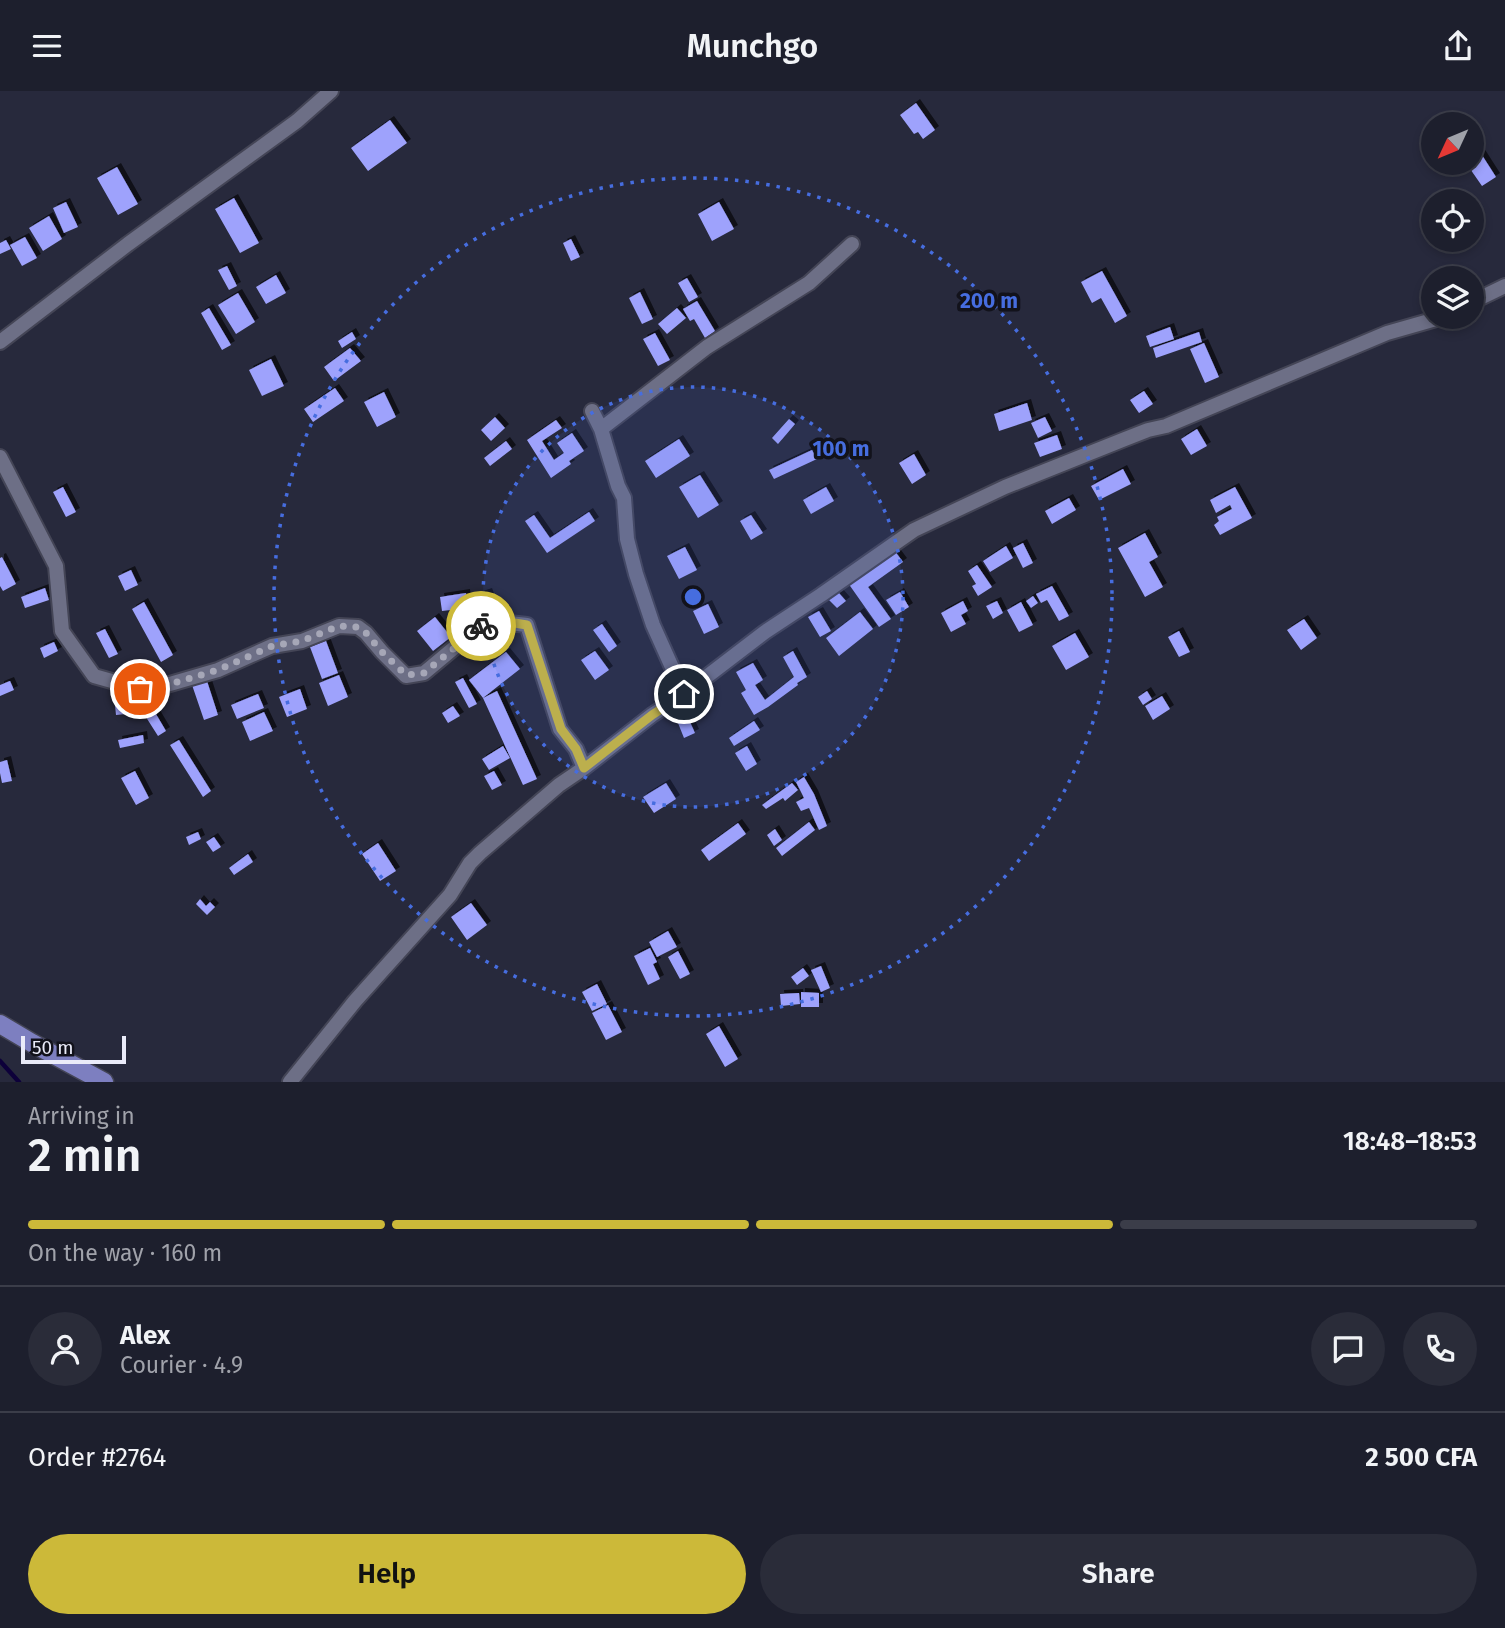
<!DOCTYPE html>
<html lang="en">
<head>
<meta charset="utf-8">
<style>
  :root { --surface:#1d1f2d; --page:#2a2c39; --text:#f1f3f6; --muted:#a0a2aa; --line:#3b3d49; --accent:#ccb939 }
  body { margin:0; font-family:"Fira Sans",sans-serif; background:var(--page); color:var(--text); height:100vh; display:flex; flex-direction:column; font-size:26px; white-space:nowrap }
  * { box-sizing:border-box; margin:0 }
  p { font-size:23px; color:var(--muted) }
  .icon { flex:none; width:38px; height:38px; fill:none; stroke:currentColor; stroke-width:2; stroke-linecap:round; stroke-linejoin:round }
  .map { position:relative; height:991px; overflow:hidden }
  .drawer { display:flex; flex-direction:column; background:var(--surface); flex:1 }
  .drawer>* { flex:none }
  .needle { width:46px; rotate:226deg }
  .fabs { position:absolute; left:1421px; top:21px; display:grid; gap:14px }
  .fabs a { display:grid; place-items:center; width:63px; height:63px; border-radius:50%; background:var(--surface); box-shadow:0 4px 10px #0003,0 0 0 2px var(--line); font-size:35px }
  .scale { position:absolute; left:21px; bottom:18px; width:105px; box-sizing:border-box; padding-left:7px; border:4px solid #eaebf9; border-top:0; font-size:19px; line-height:24px; white-space:nowrap; color:#eaebf9; -webkit-text-stroke:5px #12121b; paint-order:stroke }
  .pin { position:absolute; display:grid; place-items:center; width:60px; height:60px; color:#fff; margin:-30px; border:4px solid #fff; border-radius:50%; box-shadow:0 2px 7px #0007 }
  .courier { position:absolute; display:grid; place-items:center; width:70px; height:70px; margin:-35px; border:5px solid #ccb939; border-radius:50%; background:#fff; color:#222; box-shadow:0 2px 9px #0007 }
  .overview em { font-style:normal; font-weight:600 }
  .overview div { display:flex; flex-direction:column-reverse }
  .overview { display:flex; align-items:center; justify-content:space-between; height:119px; padding:0 28px }
  h1 { font-size:46px; font-weight:600; line-height:52px }
  .bar { display:grid; grid-template-columns:repeat(4,1fr); gap:10px 7px; align-content:center; height:84px; padding:0 28px }
  .bar i { height:9px; border-radius:5px; background:var(--line) }
  .bar .active { background:var(--accent) }
  .bar p { grid-column:span 4 }
  .line { display:flex; align-items:center; gap:18px; padding:0 28px; border-top:2px solid var(--line) }
  .line div { flex:1 }
  .round { display:grid; place-items:center; flex:none; width:74px; height:74px; border-radius:37px; background:var(--page) }
  .action { display:flex; gap:14px; margin-top:auto; padding:14px 28px }
  .action a { flex:1; height:80px; border-radius:42px; background:var(--accent); color:#111; font-size:28px; font-weight:600; line-height:80px; text-align:center }
  .action a+a { background:var(--page); color:var(--text) }
  header { display:flex; justify-content:space-between; align-items:center; height:91px; padding:0 28px; background:var(--surface); font-size:32px; font-weight:600 }
  .map>svg:first-child { display:block }
  .lines { fill:none; stroke-linecap:round; stroke-linejoin:round }
  .stream { stroke:#0d003a; stroke-width:4.5 }
  .building { fill:#9ea2fc; filter:url(#shadow) }
  .minor-casing { stroke:#444556; stroke-width:18 }
  .major-casing { stroke:#444556; stroke-width:21 }
  .minor { stroke:#6d6f86; stroke-width:14 }
  .major { stroke:#7d7fc0; stroke-width:18 }
  .done { stroke:#a6a7b7; stroke-width:7; stroke-dasharray:0 12.6 }
  .route { stroke:#ccb939; stroke-width:9 }
  .ring { fill:none; stroke:#466ddf; stroke-width:3.5; stroke-dasharray:3.5 7 }
  .centre { fill:#466ddf; stroke:#12121b; stroke-width:3.5 }
  .ring-label { font-size:21px; text-anchor:middle; font-weight:bold; fill:#466ddf; stroke:#12121b; stroke-width:7; stroke-linejoin:round; paint-order:stroke }
</style>
</head>
<body>
<header><svg class="icon" aria-label="menu" viewBox="0 0 24 24"><path d="M4 6h16M4 12h16M4 18h16"/></svg>Munchgo<svg class="icon" aria-label="share" viewBox="0 0 24 24"><path d="M12 15V3M7 8l5-5 5 5M5 13v7h14v-7"/></svg></header>
<div class="map">
<svg width="1505" height="991" viewBox="0 0 1505 991">
  <defs>
    <filter id="shadow"><feDropShadow dx="4" dy="-4" stdDeviation="0" flood-color="#0009"/></filter>
  </defs>
  <rect width="100%" height="100%" fill="#27293c"/>
  <g class="lines">
    <path class="stream" d="M0,970L19,991"/>
  </g>
  <path class="building" d="M916,12L935,39L923,48L918,41L914,43L900,24Z
    M390,29L407,52L368,80L351,57Z
    M1480,61L1496,86L1482,95L1466,72H1472V66Z
    M117,76L138,113L118,124L97,87Z
    M234,107L259,152L240,162L215,118Z
    M66,111L78,136L64,142L53,117Z
    M719,111L734,138L712,150L698,123Z
    M49,125L62,148L43,160L29,137Z
    M25,146L37,167L22,175L10,154Z
    M571,148L580,166L571,170L563,152Z
    M6,149L11,158L0,163V152Z
    M227,175L237,195L229,199L218,179Z
    M1102,180L1127,225L1115,232L1101,207L1092,212L1081,191Z
    M276,184L286,202L266,213L256,196Z
    M687,187L698,206L689,211L678,192Z
    M640,201L653,228L642,233L629,207Z
    M238,202L255,231L236,243L218,214Z
    M697,210L715,240L705,247L694,228L690,230L683,218Z
    M209,217L231,254L222,259L201,222Z
    M677,217L686,227L667,243L658,233Z
    M1170,236L1174,248L1150,256L1146,245Z
    M352,241L356,248L342,257L338,250Z
    M1199,241L1202,251L1156,267L1153,257Z
    M655,242L670,269L658,275L643,248Z
    M1204,252L1219,286L1205,292L1190,258Z
    M350,257L361,270L334,290L324,276Z
    M271,268L284,295L262,305L249,279Z
    M335,297L344,310L313,331L304,318Z
    M1144,300L1153,313L1139,322L1130,309Z
    M384,301L396,326L377,336L364,311Z
    M1027,312L1032,329L999,340L994,323Z
    M495,326L505,337L491,350L481,339Z
    M1045,326L1052,340L1038,347L1031,332Z
    M789,328L795,333L778,353L772,347Z
    M556,329L562,337L542,350L554,369L564,362L557,352L572,342L584,360L569,370L571,373L551,387L527,349Z
    M1197,338L1207,355L1191,364L1181,348Z
    M1057,344L1062,358L1040,366L1034,352Z
    M679,348L690,365L656,387L645,370Z
    M506,350L512,358L490,375L484,367Z
    M812,359L817,368L774,388L769,379Z
    M914,363L926,384L912,393L899,372Z
    M1123,378L1131,393L1099,409L1091,395Z
    M700,384L719,414L698,427L679,396Z
    M63,396L76,421L66,426L53,401Z
    M826,396L834,410L811,423L803,409Z
    M1235,396L1252,427L1220,444L1214,434L1219,430L1217,426L1232,418L1230,414L1216,422L1210,409Z
    M1069,407L1076,419L1052,433L1045,420Z
    M589,421L595,430L547,462L525,430L534,424L550,447Z
    M751,424L763,442L751,449L740,430Z
    M1145,442L1158,466L1149,471L1163,496L1145,506L1118,457Z
    M1023,452L1033,472L1023,477L1013,457Z
    M1006,455L1013,467L990,481L983,470Z
    M685,456L697,479L679,488L667,465Z
    M894,459L903,471L868,496L891,528L879,536L848,492Z
    M2,466L16,493L3,500L0,495V467Z
    M977,474L992,496L978,505L972,495L976,493L968,480Z
    M131,479L138,494L125,500L118,485Z
    M1052,495L1069,525L1059,530L1047,509L1041,512L1036,503Z
    M45,497L49,509L25,517L21,506Z
    M488,501L495,520L486,524L479,504Z
    M838,501L846,510L837,517L829,509Z
    M900,501L909,516L896,524L886,509Z
    M466,502L468,517L442,520L440,506Z
    M1033,505L1038,512L1031,517L1026,510Z
    M963,510L968,520L961,524L966,533L951,541L941,522Z
    M997,510L1003,522L993,528L986,515Z
    M144,511L173,564L161,571L132,518Z
    M1021,511L1033,534L1019,541L1007,519Z
    M708,513L719,536L704,543L693,520Z
    M819,520L831,540L820,546L808,526Z
    M860,521L873,538L839,565L826,547Z
    M435,526L451,546L433,560L417,540Z
    M1304,528L1317,547L1301,559L1287,539Z
    M602,533L617,555L609,561L593,539Z
    M105,538L118,563L109,567L96,542Z
    M1179,540L1190,561L1179,566L1168,546Z
    M1075,542L1089,566L1066,579L1052,555Z
    M326,550L338,582L322,588L310,556Z
    M54,551L58,560L44,567L40,557Z
    M595,560L609,579L595,589L581,569Z
    M793,560L807,586L797,592L798,594L768,616L754,624L741,602L746,599L736,581L753,572L763,589L755,594L765,609L794,586L783,566Z
    M506,561L520,578L483,607L469,589Z
    M339,584L348,606L328,615L319,592Z
    M206,587L218,624L204,629L191,591Z
    M463,587L477,613L469,617L455,591Z
    M10,590L14,599L0,605V594Z
    M300,598L307,618L287,626L279,606Z
    M497,600L537,688L523,694L483,607Z
    M1147,600L1152,608L1143,614L1138,606Z
    M258,603L264,617L237,628L231,614Z
    M1162,605L1170,618L1153,629L1145,615Z
    M135,612L136,622L116,624L115,614Z
    M453,615L460,625L448,632L442,622Z
    M153,618L166,640L158,645L144,623Z
    M684,618L695,642L684,647L674,622Z
    M264,621L273,640L250,650L242,631Z
    M754,630L760,639L734,655L729,647Z
    M143,644L144,652L120,657L118,649Z
    M179,649L211,700L203,706L170,654Z
    M503,655L510,667L489,679L482,668Z
    M747,655L757,673L746,680L735,662Z
    M7,669L12,690L2,692L0,682V671Z
    M135,680L149,707L136,714L121,687Z
    M494,680L502,694L492,699L484,685Z
    M804,686L814,703L827,735L819,739L809,717L801,720L796,711L804,707L796,691Z
    M666,692L676,708L654,722L643,706Z
    M792,692L798,699L785,710L783,707L766,718L762,714Z
    M809,731L815,739L782,765L776,757Z
    M738,732L746,743L709,770L701,759Z
    M775,738L782,749L774,755L767,744Z
    M198,741L201,748L189,754L186,746Z
    M214,746L221,756L213,761L206,751Z
    M378,752L396,780L380,790L362,763Z
    M248,763L253,771L234,784L229,777Z
    M200,808L206,815L210,811L215,816L207,824L196,813Z
    M471,812L487,834L467,849L451,826Z
    M668,840L677,856L657,866L649,851Z
    M650,857L657,871L653,873L660,888L648,894L634,865Z
    M678,860L690,883L680,888L668,866Z
    M821,875L830,897L821,901L811,879Z
    M803,877L809,885L797,894L791,886Z
    M597,893L607,913L592,920L582,901Z
    M801,901L819,902V916H801Z
    M799,902L800,913L781,915L780,903Z
    M608,914L622,941L606,949L592,922Z
    M719,935L738,968L725,976L706,943Z"/>
  <g class="lines">
    <g class="minor-casing">
      <path id="minor" d="M1472,211L1505,195
        M0,251L128,153L297,30L331,0
        M592,320L601,338L618,395L624,407L627,448L636,483L653,534L684,603
        M601,338L707,256L809,192L852,153
        M0,366L56,475L62,540L94,585L140,598L163,595L218,579L272,555L302,550L339,535L358,536L366,542L382,561L406,585L424,582L485,531H500L527,534L560,638L576,658L584,677
        M290,991L355,910L450,804L470,772L480,762L559,694L584,677L652,624L684,603L765,541L821,504L914,439L1005,396L1125,348L1148,339L1166,335L1387,242L1443,226"/>
    </g>
    <g class="major-casing">
      <path id="major" d="M0,933L32,952L104,991"/>
    </g>
    <use href="#minor" class="minor"/>
    <use href="#major" class="major"/>
  </g>
  <g class="lines">
    <path class="done" d="M140,598L163,595L218,579L272,555L302,550L339,535L358,536L366,542L382,561L406,584L424,582L481,535"/>
    <path class="route" d="M481,535C492,526 513,532 527,534L561,638L576,658L584,677L652,624L684,603"/>
  </g>
  <circle cx="693" cy="506" r="210" fill="#466ddf" fill-opacity=".12"/>
  <g class="ring">
    <circle cx="693" cy="506" r="210"/>
    <circle cx="693" cy="506" r="419"/>
  </g>
  <circle cx="693" cy="506" r="10" class="centre"/>
  <g class="ring-label">
    <text x="989" y="217">200 m</text>
    <text x="841" y="365">100 m</text>
  </g>
</svg>
<div class="fabs">
<a><svg class="needle" viewBox="-14 -14 28 28"><path d="M0-13l5 13h-10z" fill="#e53935"/><path d="M0 13l5-13h-10z" fill="#a0a2aa"/></svg></a>
<a><svg class="icon" aria-label="locate" viewBox="0 0 24 24"><circle cx="12" cy="12" r="6"/><path d="M12 2v4M12 18v4M2 12h4M18 12h4"/></svg></a>
<a><svg class="icon" aria-label="layers" viewBox="0 0 24 24"><path d="M12 4l9 5-9 5-9-5zM3 14l9 5 9-5"/></svg></a>
</div>
<div class="scale">50 m</div>
<div class="pin" style="left:140px;top:598px;background:#ea580c"><svg class="icon" aria-label="bag" viewBox="0 0 24 24"><path d="M5 8h14l-1 12H6zM9 8a3 3 0 0 1 6 0"/></svg></div>
<div class="pin" style="left:684px;top:603px;background:#1f2937"><svg class="icon" aria-label="home" viewBox="0 0 24 24"><path d="M3 11l9-7 9 7M6 9v11h12V9"/></svg></div>
<div class="courier" style="left:481px;top:535px"><svg class="icon" aria-label="bike" viewBox="0 0 24 24"><circle cx="6" cy="16" r="4"/><circle cx="18" cy="16" r="4"/><path d="M6 16l4-8h5l3 8M10 8l3 8H6M13 5h3"/></svg></div>
</div>
<section class="drawer">
<div class="overview"><div><h1>2 min</h1><p>Arriving in</p></div><em>18:48–18:53</em></div>
<div class="bar"><i class="active"></i><i class="active"></i><i class="active"></i><i></i><p>On the way · 160 m</p></div>
<div class="line" style="height:126px"><a class="round"><svg class="icon" aria-label="person" viewBox="0 0 24 24"><circle cx="12" cy="8" r="4"/><path d="M4 21q1-7 8-7t8 7"/></svg></a><div><b>Alex</b><p>Courier · 4.9</p></div><a class="round"><svg class="icon" aria-label="chat" viewBox="0 0 24 24"><path d="M4 5h16v11H9l-5 4z"/></svg></a><a class="round"><svg class="icon" aria-label="phone" viewBox="0 0 24 24"><path d="M5 4h4l2 5-3 2q2 4 5 5l2-3 5 2v4C11 20 4 13 5 4z"/></svg></a></div>
<div class="line" style="height:91px"><div>Order #2764</div><b>2 500 CFA</b></div>
<div class="action"><a>Help</a><a>Share</a></div>
</section>
</body>
</html>
